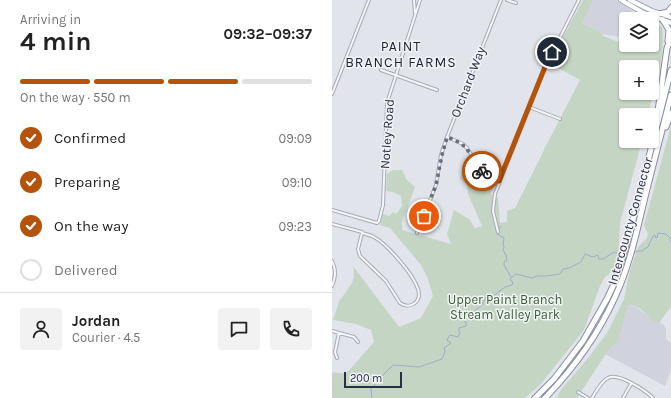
<!DOCTYPE html>
<html lang="en">
<head>
<meta charset="utf-8">
<style>
  :root { --surface:#fff; --page:#f2f2f2; --text:#222; --muted:#767676; --line:#e0e0e0; --accent:#b45309 }
  body { margin:0; font-family:Karla,sans-serif; background:var(--page); color:var(--text); height:100vh; display:flex; flex-direction:column; font-size:15px; white-space:nowrap }
  * { box-sizing:border-box; margin:0 }
  p { font-size:13px; color:var(--muted) }
  .icon { flex:none; width:22px; height:22px; fill:none; stroke:currentColor; stroke-width:2; stroke-linecap:round; stroke-linejoin:round }
  .map { position:relative; flex:1; overflow:hidden }
  .drawer { display:flex; flex-direction:column; background:var(--surface); width:332px }
  .drawer>* { flex:none }
  .controls { position:absolute; left:287px; top:12px; display:grid; gap:8px }
  .controls a { display:grid; place-items:center; width:40px; height:40px; border-radius:4px; background:var(--surface); box-shadow:0 1px 3px #0004; font-size:20px }
  .scale { position:absolute; left:12px; bottom:10px; width:58px; box-sizing:border-box; padding-left:4px; border:2px solid #292f44; border-top:0; font-size:11px; line-height:14px; white-space:nowrap; color:#292f44; -webkit-text-stroke:3px #f2f4f8; paint-order:stroke }
  .pin { position:absolute; display:grid; place-items:center; width:34px; height:34px; color:#fff; margin:-17px; border:2px solid #fff; border-radius:50%; box-shadow:0 1px 4px #0007 }
  .courier { position:absolute; display:grid; place-items:center; width:40px; height:40px; margin:-20px; border:3px solid #b45309; border-radius:50%; background:#fff; color:#222; box-shadow:0 1px 5px #0007 }
  .head em { font-style:normal; font-weight:700 }
  .head div { display:flex; flex-direction:column-reverse }
  .head { display:flex; align-items:center; justify-content:space-between; height:68px; padding:0 20px }
  h1 { font-size:26px; font-weight:700; line-height:30px }
  .bar { display:grid; grid-template-columns:repeat(4,1fr); gap:6px 4px; align-content:center; height:48px; padding:0 20px }
  .bar i { height:5px; border-radius:3px; background:var(--line) }
  .bar .active { background:var(--accent) }
  .bar p { grid-column:span 4 }
  .line { display:flex; align-items:center; gap:10px; padding:0 20px; border-top:1px solid var(--line) }
  .line div { flex:1 }
  .round { display:grid; place-items:center; flex:none; width:42px; height:42px; border-radius:4px; background:var(--page) }
  ol { padding:0 20px; list-style:none }
  li { display:flex; align-items:center; gap:12px; height:44px }
  li p { margin-inline-start:auto }
  li .icon { padding:4px; border-radius:50%; background:var(--accent); color:#fff; stroke-width:4 }
  li:last-child { color:var(--muted) }
  li i { width:22px; height:22px; border:2px solid var(--line); border-radius:50% }
  main { display:flex; flex:1; min-height:0 }
  .map>svg:first-child { display:block }
  .built { fill:#d0d3dd }
  .green { fill:#c5d5c3; fill-rule:evenodd }
  .lines { fill:none; stroke-linecap:round; stroke-linejoin:round }
  .stream { stroke:#9cadcc; stroke-width:1 }
  .minor-casing { stroke:#a7aab6; stroke-width:4 }
  .primary-casing { stroke:#a1a7b7; stroke-width:6 }
  .motorway-casing { stroke:#898fa2; stroke-width:7 }
  .minor { stroke:#f5f6f9; stroke-width:2 }
  .primary { stroke:#fff; stroke-width:4 }
  .motorway { stroke:#fff; stroke-width:5 }
  .done { stroke:#6a6e7e; stroke-width:4; stroke-dasharray:0 7.2 }
  .route { stroke:#b45309; stroke-width:5 }
  .labels { text-anchor:middle; dominant-baseline:central; stroke-width:3; stroke-linejoin:round; paint-order:stroke }
  .street-label { font-size:13px; fill:#292f44; stroke:#f2f4f8 }
  .park-label { font-size:13px; fill:#386036; stroke:#f2f4f8 }
  .neighbourhood-label { font-size:14px; letter-spacing:1px; fill:#1b2134; stroke:#f2f4f8 }
</style>
</head>
<body>
<main>
<section class="drawer">
<div class="head"><div><h1>4 min</h1><p>Arriving in</p></div><em>09:32–09:37</em></div>
<div class="bar"><i class="active"></i><i class="active"></i><i class="active"></i><i></i><p>On the way · 550 m</p></div>
<ol>
<li><svg class="icon" aria-label="check" viewBox="0 0 24 24"><path d="M5 12l5 5 9-10"/></svg>Confirmed<p>09:09</p></li>
<li><svg class="icon" aria-label="check" viewBox="0 0 24 24"><path d="M5 12l5 5 9-10"/></svg>Preparing<p>09:10</p></li>
<li><svg class="icon" aria-label="check" viewBox="0 0 24 24"><path d="M5 12l5 5 9-10"/></svg>On the way<p>09:23</p></li>
<li><i></i>Delivered</li>
</ol>
<div class="line" style="height:72px"><a class="round"><svg class="icon" aria-label="person" viewBox="0 0 24 24"><circle cx="12" cy="8" r="4"/><path d="M4 21q1-7 8-7t8 7"/></svg></a><div><b>Jordan</b><p>Courier · 4.5</p></div><a class="round"><svg class="icon" aria-label="chat" viewBox="0 0 24 24"><path d="M4 5h16v11H9l-5 4z"/></svg></a><a class="round"><svg class="icon" aria-label="phone" viewBox="0 0 24 24"><path d="M5 4h4l2 5-3 2q2 4 5 5l2-3 5 2v4C11 20 4 13 5 4z"/></svg></a></div>
</section>
<div class="map">
<svg width="339" height="398" viewBox="0 0 339 398">
  <rect width="100%" height="100%" fill="#e2e4eb"/>
  <path class="built" d="M261,0H284L302,12L298,19H294V25L286,37L271,34L249,23Z
    M296,305L304,307L318,318L331,324L334,329V339L339,343V369L333,386L273,354L276,348L286,338Z"/>
  <path class="green" d="M251,0H261L250,23L271,34V36L287,42L294,27V45H320V23L330,27C335,55 321,88 316,115H294V141H310L288,223L286,260L283,269L273,277L268,286L252,330L208,385L193,398H0V372L14,374L42,342L39,330L24,324L1,320L8,299H9L20,283L22,276L21,266L67,327L89,318L101,296L96,279L89,265L58,228L48,225L51,214L57,216L61,212L64,214L70,206L69,196L61,192L54,191L55,174L61,170H70L74,179L83,187L70,222V230L119,244L115,234L122,210L137,219L143,228L150,226L136,194L135,185L128,179L131,165L143,168L151,183L162,186L159,194L166,198L168,223L175,222V211L183,208L212,150V149L217,140L248,80L217,63ZM294,67H320V93H294Z
    M339,126V308H338L327,323C314,320 312,305 296,305L286,342L277,349L245,398H225L228,391L256,358L275,333L292,299L297,274L306,247L315,238L316,234L312,225Z"/>
  <g class="lines">
    <path class="stream" d="M169,226L168,228L164,230L165,234L172,238L171,244L172,247L171,250L174,255L175,260L172,262V265L179,277
      M302,251V253L305,251H311L312,249L316,247L321,236L323,235L324,238H325L326,233L334,234L338,238L339,242
      M40,398L39,389L43,385L42,380L45,377L50,376L61,365L87,367L110,359L113,352L112,348L119,343L115,340L118,335L126,337L128,333L127,331V328L134,326V322L132,321L133,318L150,305L154,297L159,298L173,287L180,285L181,282L178,280L179,278L184,274L200,278L205,276H214L228,274L231,269L237,268L249,262L253,254L261,257L266,255L267,259H271L282,252L288,254"/>
    <g class="minor-casing">
      <path id="minor" d="M82,0L83,13
        M175,0L184,3
        M49,70L105,90
        M0,94L37,0
        M197,107L228,119
        M115,137L131,144L135,148L150,171L167,181
        M0,210L45,223L47,221L51,205L55,103L88,0
        M0,224L30,232
        M166,232L161,211L163,194L213,67L247,0
        M30,233C34,234 38,235 42,237C56,245 81,274 86,289C90,302 78,310 68,303L54,281L28,256L26,249Z
        M85,233L104,185L109,155L115,137L169,0
        M0,261C4,270 4,276 0,286
        M0,331L22,337L26,342
        M5,358L3,352L7,333
        M246,392L256,398
        M260,398C264,392 269,381 276,378C286,372 314,391 321,398
        M291,398L299,384"/>
    </g>
    <g class="primary-casing">
      <path id="primary" d="M289,0L310,12L339,23
        M298,0L320,11L339,17"/>
    </g>
    <g class="motorway-casing">
      <path id="motorway" d="M327,14L336,12L339,8
        M331,20L337,30L336,41
        M326,111L335,48L339,38
        M334,127L339,113
        M203,398L222,379L251,341L275,299L283,282L299,228L339,70
        M213,398C242,368 266,335 283,297C299,263 306,225 315,189C323,158 331,127 339,95"/>
    </g>
    <use href="#minor" class="minor"/>
    <use href="#primary" class="primary"/>
    <use href="#motorway" class="motorway"/>
  </g>
  <g class="lines">
    <path class="done" d="M92,216L104,185L110,155L115,137C141,147 134,153 150,171"/>
    <path class="route" d="M150,171L167,181L213,67L220,52"/>
  </g>
  <g class="labels">
    <g class="street-label">
      <text transform="translate(136 82) rotate(-69)">Orchard Way</text>
      <text transform="translate(55 134) rotate(-86)">Notley Road</text>
      <text transform="translate(298 221) rotate(-74)">Intercounty Connector</text>
    </g>
    <g class="park-label">
      <text x="173" y="299">Upper Paint Branch<tspan x="173" dy="15">Stream Valley Park</tspan></text>
    </g>
    <g class="neighbourhood-label">
      <text x="69" y="46">PAINT<tspan x="69" dy="16">BRANCH FARMS</tspan></text>
    </g>
  </g>
</svg>
<div class="controls">
<a><svg class="icon" aria-label="layers" viewBox="0 0 24 24"><path d="M12 4l9 5-9 5-9-5zM3 14l9 5 9-5"/></svg></a>
<a>+</a>
<a>−</a>
</div>
<div class="scale">200 m</div>
<div class="pin" style="left:92px;top:216px;background:#ea580c"><svg class="icon" aria-label="bag" viewBox="0 0 24 24"><path d="M5 8h14l-1 12H6zM9 8a3 3 0 0 1 6 0"/></svg></div>
<div class="pin" style="left:220px;top:52px;background:#1f2937"><svg class="icon" aria-label="home" viewBox="0 0 24 24"><path d="M3 11l9-7 9 7M6 9v11h12V9"/></svg></div>
<div class="courier" style="left:150px;top:171px"><svg class="icon" aria-label="bike" viewBox="0 0 24 24"><circle cx="6" cy="16" r="4"/><circle cx="18" cy="16" r="4"/><path d="M6 16l4-8h5l3 8M10 8l3 8H6M13 5h3"/></svg></div>
</div>
</main>
</body>
</html>
